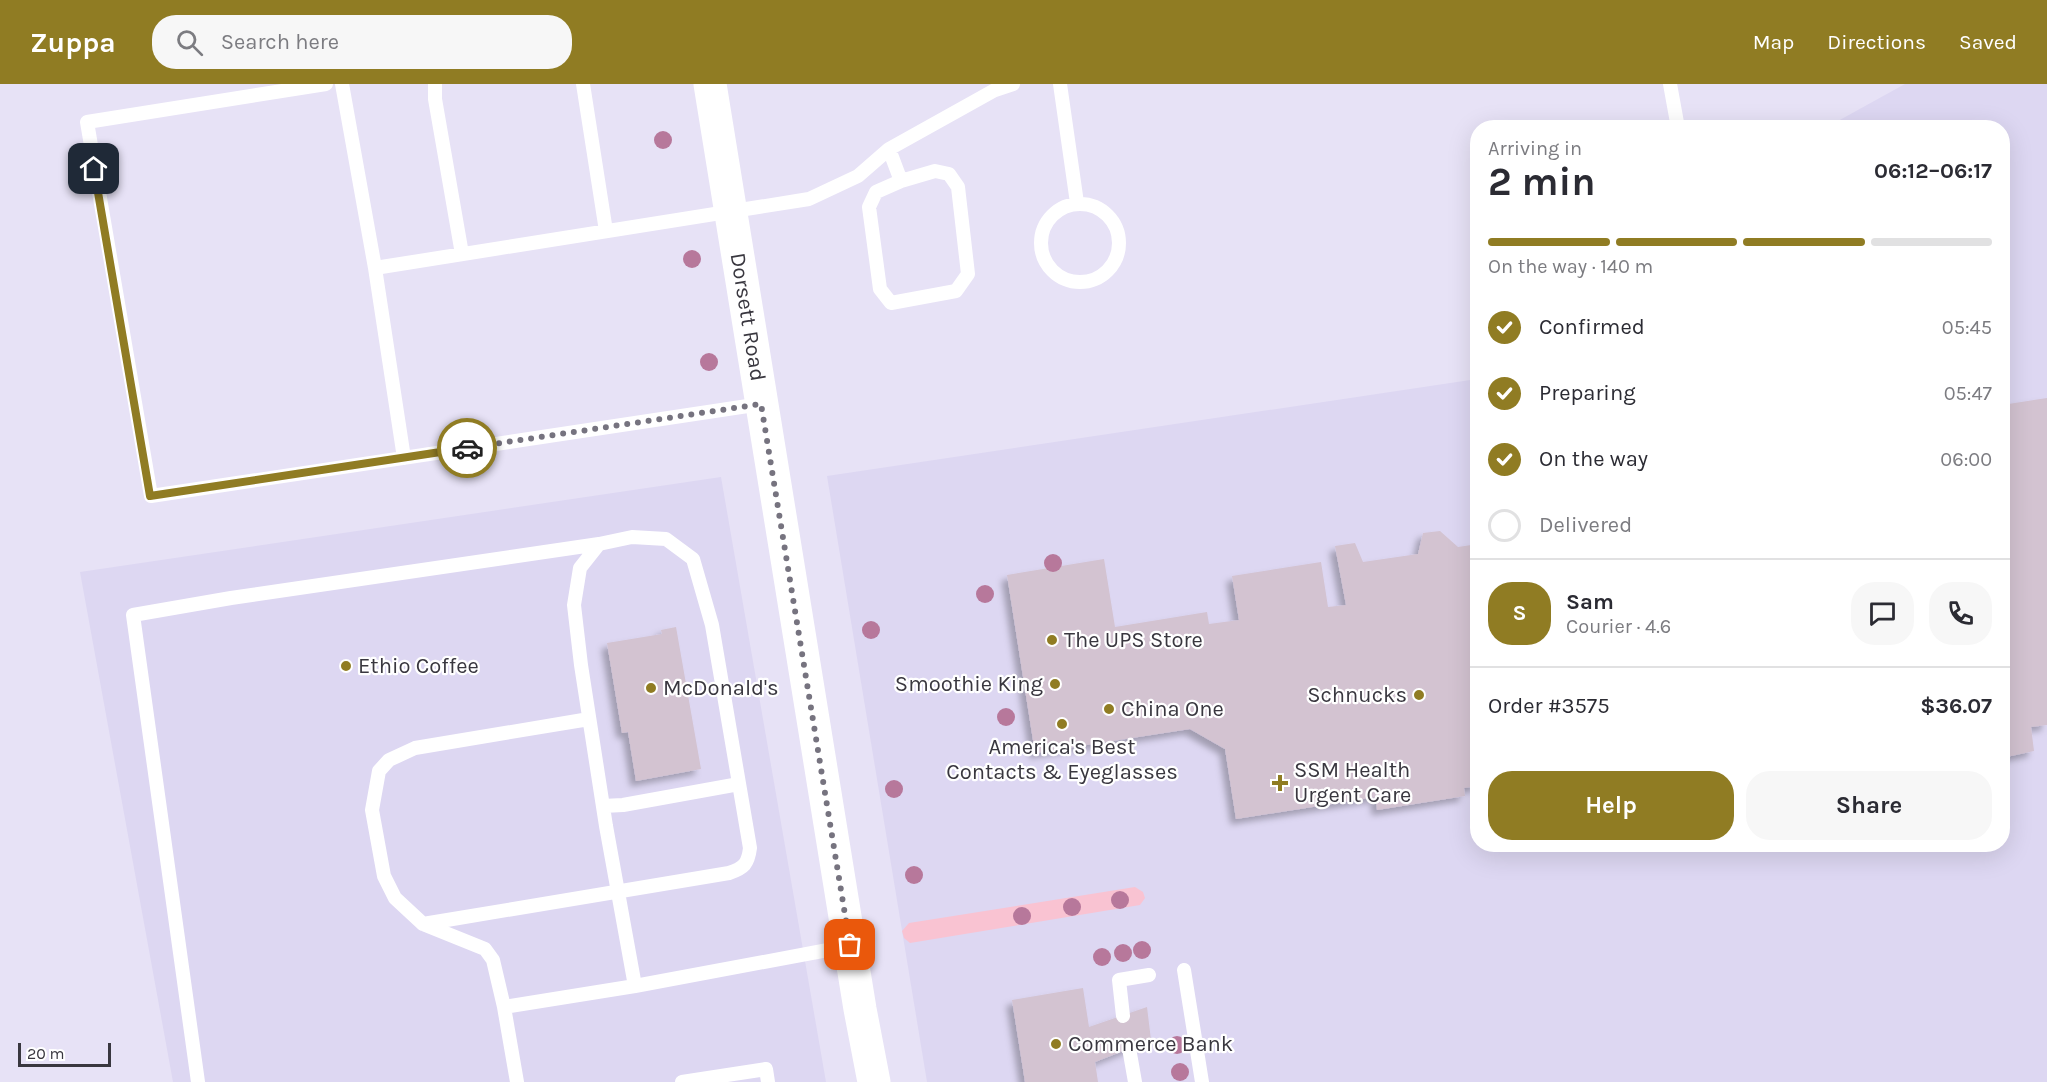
<!DOCTYPE html>
<html lang="en">
<head>
<meta charset="utf-8">
<style>
  :root { --surface:#fff; --page:#f7f7f7; --text:#2b2b33; --muted:#7c7c81; --line:#e1e1e2; --accent:#907c23 }
  body { margin:0; font-family:Karla,sans-serif; background:var(--page); color:var(--text); height:100vh; display:flex; flex-direction:column; font-size:22px; white-space:nowrap }
  * { box-sizing:border-box; margin:0 }
  p { font-size:20px; color:var(--muted) }
  .icon { flex:none; width:33px; height:33px; fill:none; stroke:currentColor; stroke-width:2; stroke-linecap:round; stroke-linejoin:round }
  .map { position:relative; flex:1; overflow:hidden }
  .details { position:absolute; left:1470px; top:36px; width:540px; height:732px; display:flex; flex-direction:column; background:var(--surface); border-radius:24px; box-shadow:0 6px 24px #0002 }
  .details>* { flex:none }
  .scale { position:absolute; left:18px; bottom:15px; width:93px; box-sizing:border-box; padding-left:6px; border:3px solid #39373f; border-top:0; font-size:16px; line-height:21px; white-space:nowrap; color:#39373f; -webkit-text-stroke:4px #fff; paint-order:stroke }
  .pin { position:absolute; display:grid; place-items:center; width:51px; height:51px; color:#fff; margin:-26px; border-radius:12px; box-shadow:0 3px 9px #0006 }
  .courier { position:absolute; display:grid; place-items:center; width:60px; height:60px; margin:-30px; border:4px solid #907c23; border-radius:50%; background:#fff; color:#222; box-shadow:0 2px 8px #0007 }
  .headline em { font-style:normal; font-weight:700 }
  .headline div { display:flex; flex-direction:column-reverse }
  .headline { display:flex; align-items:center; justify-content:space-between; height:102px; padding:0 18px }
  h1 { font-size:39px; font-weight:700; line-height:45px }
  .bar { display:grid; grid-template-columns:repeat(4,1fr); gap:9px 6px; align-content:center; height:72px; padding:0 18px }
  .bar i { height:8px; border-radius:4px; background:var(--line) }
  .bar .current { background:var(--accent) }
  .bar p { grid-column:span 4 }
  .line { display:flex; align-items:center; gap:15px; padding:0 18px; border-top:2px solid var(--line) }
  .line div { flex:1 }
  .round { display:grid; place-items:center; flex:none; width:63px; height:63px; border-radius:24px; background:var(--page) }
  ol { padding:0 18px; list-style:none }
  li { display:flex; align-items:center; gap:18px; height:66px }
  li p { margin-inline-start:auto }
  li .icon { padding:6px; border-radius:50%; background:var(--accent); color:#fff; stroke-width:4 }
  li:last-child { color:var(--muted) }
  li i { width:33px; height:33px; border:3px solid var(--line); border-radius:50% }
  .primary-button { display:flex; gap:12px; margin-top:auto; padding:12px 18px }
  .primary-button a { flex:1; height:69px; border-radius:24px; background:var(--accent); color:#fff; font-size:24px; font-weight:700; line-height:69px; text-align:center }
  .primary-button a+a { background:var(--page); color:var(--text) }
  header { display:flex; align-items:center; gap:36px; box-sizing:border-box; height:84px; padding:0 30px; background:var(--accent); color:#fff }
  header strong { font-size:28px }
  nav { display:flex; gap:33px; margin-inline-start:auto; font-size:21px }
  .search { width:420px; height:54px; background:var(--page); display:flex; align-items:center; gap:15px; box-sizing:border-box; padding:0 21px; border-radius:24px; color:var(--muted); font-size:22px }
  .map>svg:first-child { display:block }
  .built { fill:#ddd7f2 }
  .green { fill:#f9c3d2 }
  .building { fill:#d3c3d1; filter:url(#shadow) }
  .lines { fill:none; stroke-linecap:round; stroke-linejoin:round }
  .service { stroke:#fff; stroke-width:14 }
  .secondary { stroke:#fff; stroke-width:33 }
  .tree { fill:#b7789b }
  .done { stroke:#76737f; stroke-width:6; stroke-dasharray:0 10.8 }
  .route { stroke:#907c23; stroke-width:8 }
  .poi-dot { fill:#907c23; stroke:#fff; stroke-width:2 }
  .labels { text-anchor:middle; dominant-baseline:central; stroke-width:4.5; stroke-linejoin:round; paint-order:stroke }
  .street-label { font-size:22px; fill:#39373f; stroke:#fff }
  .poi-label { font-size:22px; fill:#39373f; stroke:#fff; text-anchor:start }
</style>
</head>
<body>
<header>
<strong>Zuppa</strong>
<div class="search"><svg class="icon" aria-label="search" viewBox="0 0 24 24"><circle cx="10" cy="10" r="6"/><path d="M15 15l6 6"/></svg>Search here</div>
<nav><a>Map</a><a>Directions</a><a>Saved</a></nav>
</header>
<div class="map">
<svg width="2047" height="998" viewBox="0 0 2047 998">
  <defs>
    <filter id="shadow"><feDropShadow dx="-5.5" dy="5.5" stdDeviation="3" flood-color="#0004"/></filter>
  </defs>
  <rect width="100%" height="100%" fill="#e7e2f6"/>
  <path class="built" d="M1905,0H2047V998H927L827,392L1477,295L1478,760H2002V44L1827,43Z
    M721,393L826,998H173L80,488Z"/>
  <path class="green" d="M1135,803L1143,808L1145,814L1140,821L910,859L904,854L902,847L909,839Z"/>
  <path class="building" d="M2047,314V641L2031,643L2034,667L2002,674V321Z
    M1440,447L1458,463L1478,460V702L1464,704L1465,712L1377,726L1376,713L1236,735L1225,665L1190,645L1035,669L1007,491L1104,475L1115,543L1207,528L1209,540L1239,536L1232,492L1321,478L1328,523L1346,521L1335,462L1355,459L1363,478L1418,470L1423,449Z
    M676,543L701,685L636,697L628,648L622,649L607,559L662,550L661,546Z
    M1083,904L1089,943L1147,923L1151,956L1095,978L1098,998H1025L1012,916Z"/>
  <g class="lines">
    <path class="service" d="M326,0L87,38L151,412L761,320
      M342,0L375,184L809,115L858,92L889,65L995,6L1013,0
      M435,0V15L462,170
      M583,0L606,147
      M1060,0L1077,119
      M1670,0L1678,44
      M889,65L901,97L935,87L949,90L958,103L968,190L956,207L891,219L880,205L869,123L876,108L901,97
      M1041 159a39 39 0 1 1 78 0a39 39 0 1 1-78 0Z
      M375,184L404,374
      M603,722L623,721L739,700
      M423,840L729,789C744,784 748,780 750,764L712,541L693,475L666,455L632,453L599,460L580,484L574,521L581,581L606,742L635,902
      M1184,886L1202,998
      M504,923L493,876L485,865L423,840L395,814L384,792L372,726L379,687L389,676L415,664L589,635
      M1123,932L1119,896L1149,891
      M1129,964L1135,998
      M198,998L133,531L231,514L599,460
      M517,998L504,923L635,902L849,862
      M682,998L766,985L768,998"/>
    <path class="secondary" id="s1" d="M710,0L860,925L874,998"/>
  </g>
  <g class="tree">
    <circle cx="663" cy="56" r="9"/>
    <circle cx="692" cy="175" r="9"/>
    <circle cx="709" cy="278" r="9"/>
    <circle cx="1053" cy="479" r="9"/>
    <circle cx="985" cy="510" r="9"/>
    <circle cx="871" cy="546" r="9"/>
    <circle cx="1006" cy="633" r="9"/>
    <circle cx="894" cy="705" r="9"/>
    <circle cx="914" cy="791" r="9"/>
    <circle cx="1120" cy="816" r="9"/>
    <circle cx="1072" cy="823" r="9"/>
    <circle cx="1022" cy="832" r="9"/>
    <circle cx="1142" cy="866" r="9"/>
    <circle cx="1123" cy="869" r="9"/>
    <circle cx="1102" cy="873" r="9"/>
    <circle cx="1177" cy="961" r="9"/>
    <circle cx="1180" cy="988" r="9"/>
  </g>
  <g class="lines">
    <path class="done" d="M467,364L761,320L850,861"/>
    <path class="route" d="M94,85L150,412L467,364"/>
  </g>
  <g class="poi-dot">
    <circle cx="1052" cy="556" r="6"/>
    <circle cx="346" cy="582" r="6"/>
    <circle cx="1055" cy="600" r="6"/>
    <circle cx="651" cy="604" r="6"/>
    <circle cx="1419" cy="611" r="6"/>
    <circle cx="1109" cy="625" r="6"/>
    <circle cx="1062" cy="640" r="6"/>
    <path d="M1277 690h6v6h6v6h-6v6h-6v-6h-6v-6h6z"/>
    <circle cx="1056" cy="960" r="6"/>
  </g>
  <g class="labels">
    <g class="street-label">
      <text stroke="none"><textPath href="#s1" startOffset="236">Dorsett Road</textPath></text>
    </g>
    <g class="poi-label">
      <text x="1064" y="556">The UPS Store</text>
      <text x="358" y="582">Ethio Coffee</text>
      <text x="1043" y="600" text-anchor="end">Smoothie King</text>
      <text x="663" y="604">McDonald's</text>
      <text x="1407" y="611" text-anchor="end">Schnucks</text>
      <text x="1121" y="625">China One</text>
      <text x="1062" y="663" text-anchor="middle">America's Best<tspan x="1062" dy="25">Contacts &amp; Eyeglasses</tspan></text>
      <text x="1294" y="686">SSM Health<tspan x="1294" dy="25">Urgent Care</tspan></text>
      <text x="1068" y="960">Commerce Bank</text>
    </g>
  </g>
</svg>
<div class="scale">20 m</div>
<div class="pin" style="left:850px;top:861px;background:#ea580c"><svg class="icon" aria-label="bag" viewBox="0 0 24 24"><path d="M5 8h14l-1 12H6zM9 8a3 3 0 0 1 6 0"/></svg></div>
<div class="pin" style="left:94px;top:85px;background:#1f2937"><svg class="icon" aria-label="home" viewBox="0 0 24 24"><path d="M3 11l9-7 9 7M6 9v11h12V9"/></svg></div>
<div class="courier" style="left:467px;top:364px"><svg class="icon" aria-label="car" viewBox="0 0 24 24"><path d="M5 17H2v-5l4-1 3-4h7l3 4 3 1v5h-3M9 17h6M6 11h13"/><circle cx="7" cy="17" r="2"/><circle cx="17" cy="17" r="2"/></svg></div>
<section class="details">
<div class="headline"><div><h1>2 min</h1><p>Arriving in</p></div><em>06:12–06:17</em></div>
<div class="bar"><i class="current"></i><i class="current"></i><i class="current"></i><i></i><p>On the way · 140 m</p></div>
<ol>
<li><svg class="icon" aria-label="check" viewBox="0 0 24 24"><path d="M5 12l5 5 9-10"/></svg>Confirmed<p>05:45</p></li>
<li><svg class="icon" aria-label="check" viewBox="0 0 24 24"><path d="M5 12l5 5 9-10"/></svg>Preparing<p>05:47</p></li>
<li><svg class="icon" aria-label="check" viewBox="0 0 24 24"><path d="M5 12l5 5 9-10"/></svg>On the way<p>06:00</p></li>
<li><i></i>Delivered</li>
</ol>
<div class="line" style="height:108px"><b class="round" style="background:var(--accent);color:#fff">S</b><div><b>Sam</b><p>Courier · 4.6</p></div><a class="round"><svg class="icon" aria-label="chat" viewBox="0 0 24 24"><path d="M4 5h16v11H9l-5 4z"/></svg></a><a class="round"><svg class="icon" aria-label="phone" viewBox="0 0 24 24"><path d="M5 4h4l2 5-3 2q2 4 5 5l2-3 5 2v4C11 20 4 13 5 4z"/></svg></a></div>
<div class="line" style="height:78px"><div>Order #3575</div><b>$36.07</b></div>
<div class="primary-button"><a>Help</a><a>Share</a></div>
</section>
</div>
</body>
</html>
